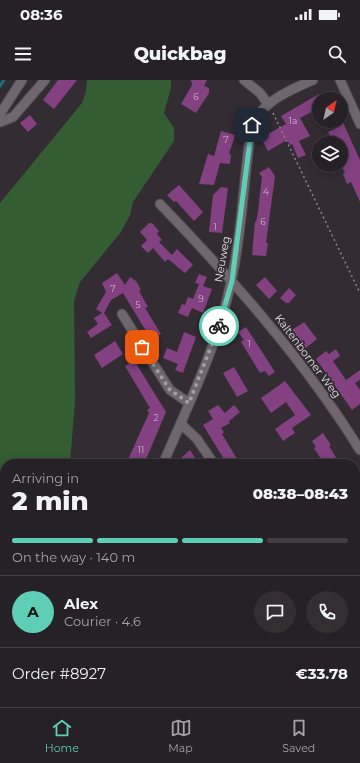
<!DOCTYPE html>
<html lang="en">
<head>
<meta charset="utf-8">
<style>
  :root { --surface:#262126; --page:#322e32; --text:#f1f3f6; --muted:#a4a3a7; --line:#423e43; --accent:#5eceb7 }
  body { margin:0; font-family:Montserrat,sans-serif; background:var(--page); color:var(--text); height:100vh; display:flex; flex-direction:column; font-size:15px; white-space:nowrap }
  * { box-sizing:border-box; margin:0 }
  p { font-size:13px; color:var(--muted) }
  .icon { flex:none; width:22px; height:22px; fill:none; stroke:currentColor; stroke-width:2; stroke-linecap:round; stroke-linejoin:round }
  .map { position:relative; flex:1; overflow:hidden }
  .sheet { position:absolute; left:0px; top:379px; width:360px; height:248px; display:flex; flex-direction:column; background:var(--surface); border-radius:16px 16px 0 0; box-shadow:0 2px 10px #0003,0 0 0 1px var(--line) }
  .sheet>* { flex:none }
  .needle { width:26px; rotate:34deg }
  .tools { position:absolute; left:312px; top:12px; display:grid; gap:8px }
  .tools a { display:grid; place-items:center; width:36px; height:36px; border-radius:50%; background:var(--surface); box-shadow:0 2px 10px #0003,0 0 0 1px var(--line); font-size:20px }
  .pin { position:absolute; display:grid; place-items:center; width:34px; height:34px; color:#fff; margin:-17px; border-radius:8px; box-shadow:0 2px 6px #0006 }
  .courier { position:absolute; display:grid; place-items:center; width:40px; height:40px; margin:-20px; border:3px solid #5eceb7; border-radius:50%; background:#fff; color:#222; box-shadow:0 1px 5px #0007 }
  .headline em { font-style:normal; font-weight:800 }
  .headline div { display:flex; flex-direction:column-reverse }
  .headline { display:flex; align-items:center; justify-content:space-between; height:68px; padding:0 12px }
  h1 { font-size:26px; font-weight:800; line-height:30px }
  .bar { display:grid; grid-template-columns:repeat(4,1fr); gap:6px 4px; align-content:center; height:48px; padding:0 12px }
  .bar i { height:5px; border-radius:3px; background:var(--line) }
  .bar .selected { background:var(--accent) }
  .bar p { grid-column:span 4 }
  .line { display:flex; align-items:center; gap:10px; padding:0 12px; border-top:1px solid var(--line) }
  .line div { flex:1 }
  .round { display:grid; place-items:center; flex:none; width:42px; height:42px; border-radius:21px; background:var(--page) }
  .status { display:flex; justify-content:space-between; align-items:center; height:28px; padding:0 20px; background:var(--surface); direction:ltr }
  .status svg { height:11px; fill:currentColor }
  header { display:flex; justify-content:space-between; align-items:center; height:52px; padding:0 12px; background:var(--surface); font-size:18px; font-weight:800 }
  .menu { display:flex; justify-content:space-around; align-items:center; height:56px; border-top:1px solid var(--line); background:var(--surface); font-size:11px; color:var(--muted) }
  .menu a { display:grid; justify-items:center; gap:2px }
  .menu .selected { color:var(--accent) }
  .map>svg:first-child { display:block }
  .green { fill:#345d34 }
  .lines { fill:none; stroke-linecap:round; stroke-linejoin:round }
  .stream { stroke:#1c6f74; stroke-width:3 }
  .building { fill:#834182 }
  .street-casing { stroke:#4f484f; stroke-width:11 }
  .path { stroke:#8b858b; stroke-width:1.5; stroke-dasharray:2 3; stroke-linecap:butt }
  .street { stroke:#6f666e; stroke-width:9 }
  .done { stroke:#a59fa5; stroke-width:4; stroke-dasharray:0 7.2 }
  .route { stroke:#5eceb7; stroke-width:5 }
  .labels { text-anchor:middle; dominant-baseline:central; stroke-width:3.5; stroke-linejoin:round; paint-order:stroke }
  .number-label { font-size:9px; fill:#cab6ca }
  .street-label { font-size:11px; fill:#e2dde2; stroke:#332c33 }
</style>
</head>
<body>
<div class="status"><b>08:36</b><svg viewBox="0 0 49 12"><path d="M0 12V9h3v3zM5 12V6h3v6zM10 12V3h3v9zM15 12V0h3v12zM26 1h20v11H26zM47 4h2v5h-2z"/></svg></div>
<header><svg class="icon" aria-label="menu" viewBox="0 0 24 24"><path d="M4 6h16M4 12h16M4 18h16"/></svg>Quickbag<svg class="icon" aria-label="search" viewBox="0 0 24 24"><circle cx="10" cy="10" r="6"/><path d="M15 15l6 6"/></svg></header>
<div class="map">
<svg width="360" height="627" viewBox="0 0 360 627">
  <rect width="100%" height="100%" fill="#332c33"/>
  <path class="green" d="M87,0H171V8L164,33L174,48V61L133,122L130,135L121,152L80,202L74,221L75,321L70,384H5V553L0,557V123L82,23L86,11Z"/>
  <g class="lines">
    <path class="stream" d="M0,6L4,0"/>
  </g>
  <path class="building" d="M58,0H77L54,29L43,20Z
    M191,0H207L204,6L209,8V13L196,33L181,24L192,5Z
    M319,14V28L300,38L310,56L299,61L306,75L298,78L292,64L290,65L287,60L268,71L261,58L286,44L281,36Z
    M30,35L37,44L28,52L20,43Z
    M341,38L360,80V122L351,102L347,104L343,94L345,93L341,85V59L333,62L328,52L341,46Z
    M221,51L235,55L229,74L231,75L230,84L220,83L214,105L199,104L208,74L214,76Z
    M269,87L275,96L266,163H268L266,176L252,175L255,141L256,142L258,131L262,97L259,93Z
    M179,105L203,132L194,141L176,121L174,122L167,115Z
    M221,107L228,108L222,153L209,152L213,115Z
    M149,143H152L159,151L157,154L162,160L159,162L172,175L177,169L193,185L185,193L168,179L165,182L153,168L148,173L141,166L147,160L140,152Z
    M117,193L125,205L130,197L136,201L141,210L139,211L148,227L145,228L161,254L153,258L151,254L149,256L123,213L111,220L104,233L112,245L91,258L87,252L98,244L94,238L102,233L96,229L106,212L102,203Z
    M199,194L207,197L203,206L212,209L203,233L192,228L188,237L178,233L182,224L185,225L188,217L193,219L199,204L195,203Z
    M265,197L277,211L269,219L256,205Z
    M289,208L296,215L289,223H286L280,218Z
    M304,242L317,259L306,268L292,250Z
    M246,247L275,292L269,296L265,291L260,293L241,262L244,260L238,252Z
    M184,252L196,257L183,293L175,290L178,284L163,278L167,268L177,272Z
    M115,261L123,274L102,288L94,275Z
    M336,269L340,276L333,281L346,300L360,290V300L355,303L360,310V324L352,330L316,279L326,271L329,274Z
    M134,280L166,332L144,384H126L149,333L147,330L150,328L125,286Z
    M234,287L248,311L237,317L223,293Z
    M285,301L311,335L292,348L295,353L283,361L275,349L295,335L286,322L271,333L261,318Z
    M218,325L225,333L234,325L240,332L229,341L230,343L221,348L224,352L222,354L240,384H227L203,345L213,339L208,331Z
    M323,353L331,365L329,366L340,384H324L314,368L316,367L312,361Z
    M190,370L199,384H185L181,378Z"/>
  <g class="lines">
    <g class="street-casing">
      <path id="street" d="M244,0L260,13L268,24
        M340,0L360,44
        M0,34L22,0
        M0,42L13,37L45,0
        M160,124C234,201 304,280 360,370
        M122,234L170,310L189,323
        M181,344L197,359L214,384
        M163,384C188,325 218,265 231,202C243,150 243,97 252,45C263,21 290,10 313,0
        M355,594L360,601
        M114,622L116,627
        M206,622L208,627
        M29,627L36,622"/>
    </g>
    <path class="path" d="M273,33L360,213
      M355,404L360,401"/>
    <use href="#street" class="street"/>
  </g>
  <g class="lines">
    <path class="done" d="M142,267L170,310L189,323L219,246"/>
    <path class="route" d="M219,246L232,201L252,45"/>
  </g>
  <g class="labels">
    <g class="number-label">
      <text x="196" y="16">6</text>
      <text x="293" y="40">1a</text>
      <text x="226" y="59">7</text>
      <text x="266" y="111">4</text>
      <text x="263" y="141">6</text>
      <text x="215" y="146">1</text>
      <text x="113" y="208">7</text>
      <text x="201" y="218">9</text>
      <text x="138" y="224">5</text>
      <text x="249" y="263">1</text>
      <text x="156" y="337">2</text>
      <text x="141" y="369">11</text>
    </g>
    <g class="street-label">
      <text transform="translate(222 179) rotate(-80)">Neuweg</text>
      <text transform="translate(308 276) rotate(53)">Kaltenborner Weg</text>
    </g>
  </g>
</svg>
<div class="tools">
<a><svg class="needle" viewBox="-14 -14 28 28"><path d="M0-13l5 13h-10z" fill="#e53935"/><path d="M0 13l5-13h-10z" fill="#a4a3a7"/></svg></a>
<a><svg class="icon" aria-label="layers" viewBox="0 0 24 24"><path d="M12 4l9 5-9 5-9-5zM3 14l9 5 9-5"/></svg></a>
</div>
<div class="pin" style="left:142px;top:267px;background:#ea580c"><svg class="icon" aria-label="bag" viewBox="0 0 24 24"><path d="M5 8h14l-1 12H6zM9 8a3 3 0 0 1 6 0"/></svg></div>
<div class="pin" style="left:252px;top:45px;background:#1f2937"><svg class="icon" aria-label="home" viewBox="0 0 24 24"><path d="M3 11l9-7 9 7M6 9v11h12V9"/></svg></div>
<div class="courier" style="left:219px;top:246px"><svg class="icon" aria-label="bike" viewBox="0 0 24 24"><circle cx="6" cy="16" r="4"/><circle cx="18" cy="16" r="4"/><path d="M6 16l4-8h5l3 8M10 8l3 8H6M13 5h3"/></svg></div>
<section class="sheet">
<div class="headline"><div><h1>2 min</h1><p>Arriving in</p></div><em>08:38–08:43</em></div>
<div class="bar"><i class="selected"></i><i class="selected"></i><i class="selected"></i><i></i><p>On the way · 140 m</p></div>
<div class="line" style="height:72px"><b class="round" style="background:var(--accent);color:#111">A</b><div><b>Alex</b><p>Courier · 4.6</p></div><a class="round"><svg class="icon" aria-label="chat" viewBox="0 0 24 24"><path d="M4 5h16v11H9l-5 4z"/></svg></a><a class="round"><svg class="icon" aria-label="phone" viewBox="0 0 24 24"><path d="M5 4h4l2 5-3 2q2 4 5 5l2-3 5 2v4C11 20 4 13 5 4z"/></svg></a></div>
<div class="line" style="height:52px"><div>Order #8927</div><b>€33.78</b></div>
</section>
</div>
<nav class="menu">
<a class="selected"><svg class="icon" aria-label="home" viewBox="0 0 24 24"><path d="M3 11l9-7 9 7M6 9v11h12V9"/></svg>Home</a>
<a><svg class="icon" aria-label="map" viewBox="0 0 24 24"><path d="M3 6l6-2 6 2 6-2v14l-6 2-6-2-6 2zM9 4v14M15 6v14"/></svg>Map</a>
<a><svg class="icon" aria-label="saved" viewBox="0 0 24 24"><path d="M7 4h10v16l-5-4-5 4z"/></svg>Saved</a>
</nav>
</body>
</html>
